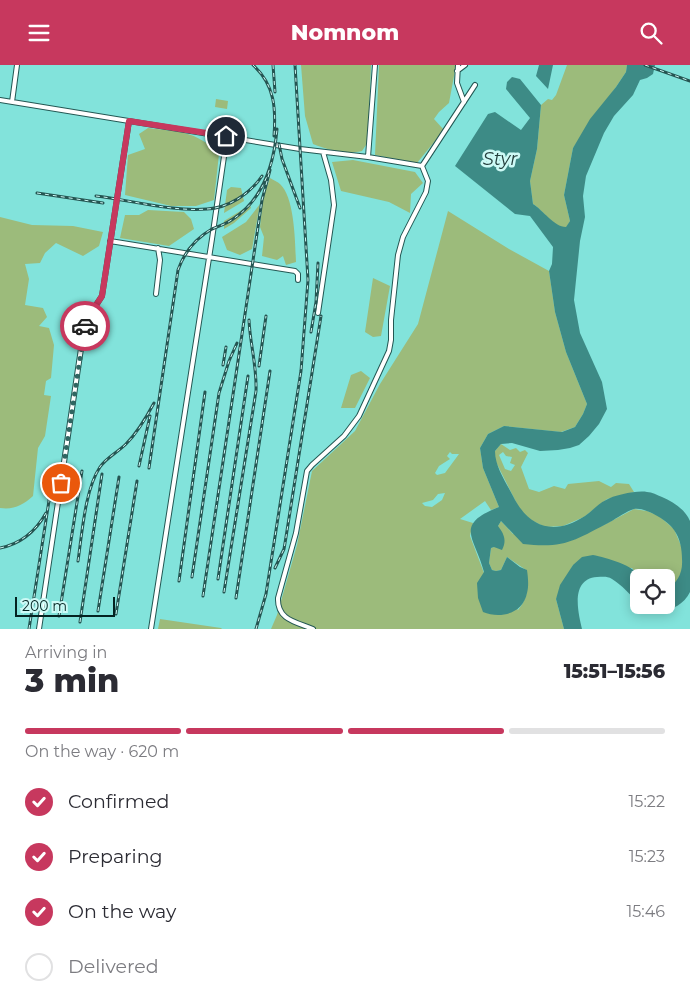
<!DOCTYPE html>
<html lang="en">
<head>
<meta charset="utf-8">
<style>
  :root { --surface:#fff; --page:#f2f2f3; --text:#2b2b33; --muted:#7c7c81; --line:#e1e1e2; --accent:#c7385e }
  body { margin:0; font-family:Montserrat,sans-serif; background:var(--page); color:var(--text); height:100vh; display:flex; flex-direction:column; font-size:19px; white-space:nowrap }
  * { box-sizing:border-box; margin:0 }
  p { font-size:16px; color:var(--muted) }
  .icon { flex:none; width:28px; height:28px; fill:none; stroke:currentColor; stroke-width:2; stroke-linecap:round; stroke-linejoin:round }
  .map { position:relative; height:564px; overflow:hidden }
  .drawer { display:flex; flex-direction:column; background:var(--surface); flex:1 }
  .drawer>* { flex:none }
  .fabs { position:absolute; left:630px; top:504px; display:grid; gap:10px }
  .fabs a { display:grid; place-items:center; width:45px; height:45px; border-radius:8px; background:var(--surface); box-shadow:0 2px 12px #0003; font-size:25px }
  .scale { position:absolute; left:15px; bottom:12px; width:100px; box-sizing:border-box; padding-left:5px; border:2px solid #042321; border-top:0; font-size:14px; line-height:18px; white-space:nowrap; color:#042321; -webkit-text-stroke:4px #cdfaf6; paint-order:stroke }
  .pin { position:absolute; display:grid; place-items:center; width:42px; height:42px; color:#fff; margin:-21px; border:2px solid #fff; border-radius:50%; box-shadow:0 1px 5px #0007 }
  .courier { position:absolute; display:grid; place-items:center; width:50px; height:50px; margin:-25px; border:4px solid #c7385e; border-radius:50%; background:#fff; color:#222; box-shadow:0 1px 6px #0007 }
  .summary em { font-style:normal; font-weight:800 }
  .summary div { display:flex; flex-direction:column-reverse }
  .summary { display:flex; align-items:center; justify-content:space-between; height:85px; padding:0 25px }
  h1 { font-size:32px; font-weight:800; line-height:38px }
  .bar { display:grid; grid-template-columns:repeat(4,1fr); gap:8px 5px; align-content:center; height:60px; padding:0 25px }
  .bar i { height:6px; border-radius:4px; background:var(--line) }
  .bar .active { background:var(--accent) }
  .bar p { grid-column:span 4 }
  ol { padding:0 25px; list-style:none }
  li { display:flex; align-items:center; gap:15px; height:55px }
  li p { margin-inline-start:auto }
  li .icon { padding:5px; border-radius:50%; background:var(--accent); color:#fff; stroke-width:4 }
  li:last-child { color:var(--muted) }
  li i { width:28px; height:28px; border:2px solid var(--line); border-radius:50% }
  header { display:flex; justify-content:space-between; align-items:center; height:65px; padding:0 25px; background:var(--accent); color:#fff; font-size:22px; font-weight:800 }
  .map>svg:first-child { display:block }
  .green { fill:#9cbb7b; fill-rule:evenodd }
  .water { fill:#3d8b86 }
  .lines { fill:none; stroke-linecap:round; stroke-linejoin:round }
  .minor-casing { stroke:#235753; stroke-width:6 }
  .minor { stroke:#fff; stroke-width:4 }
  .rail-casing { stroke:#255552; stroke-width:3 }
  .rail { stroke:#cdfaf6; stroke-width:1; stroke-dasharray:4; stroke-linecap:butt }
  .done { stroke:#306662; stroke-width:5; stroke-dasharray:0 9 }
  .route { stroke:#c7385e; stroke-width:6 }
  .labels { text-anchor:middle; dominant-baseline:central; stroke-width:5; stroke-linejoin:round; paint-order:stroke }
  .water-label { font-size:18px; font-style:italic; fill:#253f3d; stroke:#cdfaf6 }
</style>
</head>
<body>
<header><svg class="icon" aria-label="menu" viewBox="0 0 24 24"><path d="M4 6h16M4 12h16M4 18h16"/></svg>Nomnom<svg class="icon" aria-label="search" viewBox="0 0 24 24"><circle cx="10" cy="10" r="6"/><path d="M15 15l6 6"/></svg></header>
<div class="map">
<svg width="690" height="564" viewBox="0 0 690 564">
  <rect width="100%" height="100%" fill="#82e3db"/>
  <path class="green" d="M301,0H371L368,77L362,86C346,90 329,85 313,79L305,51Z
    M379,0H456L449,38L439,47L434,54L444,65L417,98L375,90Z
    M567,0H627L626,7L616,22L573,83L564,130L570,156L566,163C553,162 543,145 533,139L530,116L537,84L541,40L548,34L552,35L556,30Z
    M216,34L228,36L227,44L215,42Z
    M148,63C178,67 196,65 219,89L214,135L196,141H171L125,130L128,90L145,84L139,69Z
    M353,95L415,107L423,118L411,129L410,148L389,137L341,126L332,97Z
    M270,113C273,115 278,117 280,119C295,133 295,178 296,197L286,200L283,191L277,195L262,191L264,172L260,162L263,133Z
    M231,122L241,123L244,136L224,148L227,125Z
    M260,139L252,184L240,190L227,185L222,172L246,157Z
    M250,140L251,143L234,158L224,164V156Z
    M148,145L184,147L191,154L194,164L169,181L120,173L125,150H139Z
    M448,146L509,184L549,206L555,247L566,287L587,339L583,349L575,362L561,367L504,361L488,369L480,383L483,403L499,442L491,445L485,436L460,454L473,458L470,471L484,508L518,545C529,532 528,521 526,505L507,492L501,505L496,506L492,505L489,498L491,483L494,482L498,461L501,456L513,469L602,461L634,444L647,446L659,451L674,464L682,483L683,505L676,518L666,526V512H639L632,503L573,500L556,534L564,564H271L277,550L297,480L312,406L355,366L380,319L418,259ZM450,387L452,389H459L445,408L437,410L435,408L439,401L450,394L447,391ZM445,428L442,435L432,442L425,441L422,438L433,435L438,429Z
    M0,152L32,160L73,161L103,167L99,181L83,191L56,178L45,188L40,198L25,199L29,214L25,240L43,243L47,252L39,261L49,263L54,280L51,313L46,316L44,330L51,331L45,371L38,383L33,431C23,440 14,445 0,443Z
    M373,213L390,221L381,271L373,272L365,267Z
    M361,306L370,313L355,343H341L351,310Z
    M501,379L510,385L516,383L520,387L525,385L528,388L521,402L529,424L539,427L554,421L565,424L568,419L599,416L611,422L616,418L629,419L634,427L607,434L584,452L563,461L545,462L531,455L520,445L495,395V386ZM503,387L506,391L512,392L510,398L515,400L511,406L505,404L499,390Z
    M160,554L221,563L222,564H158Z"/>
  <path class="water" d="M539,0H553L548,24L536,11Z
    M627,0H655L653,9L647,13L640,15L633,30L614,51L604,68L586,111L583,131L585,152L580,176L574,235L580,268L602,317L607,344L599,359L589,371L579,380L570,383L558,385L540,386L512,378L501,379L495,386C495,402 506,417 513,431C529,463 554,471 585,451C592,446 598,439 606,435C614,430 638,425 647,427C652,427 657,430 662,432C673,437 685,444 690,456V527C681,545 659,551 642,540H666V526C677,517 683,509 682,494C682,484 680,473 674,465C668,456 646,442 634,444C627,446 617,453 610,457C575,475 565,484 523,479L501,456L498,461C504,469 507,475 502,485L494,482L491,483L489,498L492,505L496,506L501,505L507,492L520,502L527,505C528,512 529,521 527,528C523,549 500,554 483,547L478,533L477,518L484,507C475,472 453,460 499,442L483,403L480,383L488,369L504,361L562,367L575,362L583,349L587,339L566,287L555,247L549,206L552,199L553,182L530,151L515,149L455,101L488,49L495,47L521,65L530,53L506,24L507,17L512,12L520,14L541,40L537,84L530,116L533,139C543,145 554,162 566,162L570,156L564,130L573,83L590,54L616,22L626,7Z
    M593,490C606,493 636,500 639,513C640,520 639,530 639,538C630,530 622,520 612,514C607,511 603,512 597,512C570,514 578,547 582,564H564L556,534L560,520L573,500L582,492Z"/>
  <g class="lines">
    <g class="minor-casing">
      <path id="minor" d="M458,0L457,18L464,37
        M457,6L465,0
        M0,35L300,84L368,92L422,101L428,116L426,127L403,172L398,190L391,255V275L389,286L359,351L344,371L312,400L307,406L296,468L278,533C277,555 296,557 313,564
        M12,37L17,0
        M368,92L375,0
        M422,101L475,20
        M110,176L295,206L298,209V215
        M156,229L160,195L158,183
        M318,248L334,140L331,115L323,87
        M39,564L85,257L102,231L129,56
        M151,564L212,174L227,71"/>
    </g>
    <use href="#minor" class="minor"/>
    <g class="rail-casing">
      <path id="rail" d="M253,0C275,20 276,44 274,71
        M273,0L275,27
        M645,0L690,16
        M279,79L282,94L300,143
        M37,128L103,138
        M96,131C130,135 173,147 207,144C228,143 250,129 262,111
        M311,267L316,237L318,198
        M223,300L226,282
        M259,301L266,251
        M139,401L150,351
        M149,403L178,205C184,188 196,173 212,164C219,161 226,159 233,154C264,134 274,99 277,64
        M0,483C20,479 36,466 46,448
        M78,496C82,469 85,424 100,402C106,393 118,387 126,379C138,367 146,353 154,338
        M275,503L284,484L286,472L321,251
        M192,512L219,328L229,296L237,278
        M218,514L248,311
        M179,516L205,327
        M224,527L256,326C257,301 250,279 249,255
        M203,531L262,135L270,105
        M236,533L270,306
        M98,546L119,412
        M116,549L137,416
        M59,551L82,406
        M80,557L102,409
        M29,564L53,410
        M256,564L266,529L301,306L308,215L295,0"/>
    </g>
    <use href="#rail" class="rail"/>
  </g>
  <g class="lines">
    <path class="done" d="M61,418L85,261"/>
    <path class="route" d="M85,261V257L102,231L129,56L226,71"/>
  </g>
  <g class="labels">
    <g class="water-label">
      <text x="500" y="94">Styr</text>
    </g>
  </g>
</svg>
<div class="fabs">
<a><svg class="icon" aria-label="locate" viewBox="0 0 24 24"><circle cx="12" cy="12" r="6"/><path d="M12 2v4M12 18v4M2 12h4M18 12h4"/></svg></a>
</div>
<div class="scale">200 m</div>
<div class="pin" style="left:61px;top:418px;background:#ea580c"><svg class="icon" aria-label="bag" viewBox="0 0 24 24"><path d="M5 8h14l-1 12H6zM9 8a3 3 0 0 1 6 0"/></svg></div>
<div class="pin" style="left:226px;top:71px;background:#1f2937"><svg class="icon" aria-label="home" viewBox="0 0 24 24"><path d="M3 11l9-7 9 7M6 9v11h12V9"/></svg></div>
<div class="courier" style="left:85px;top:261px"><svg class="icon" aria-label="car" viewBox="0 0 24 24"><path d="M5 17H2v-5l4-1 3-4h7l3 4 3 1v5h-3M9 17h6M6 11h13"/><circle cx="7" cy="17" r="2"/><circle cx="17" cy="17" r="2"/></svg></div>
</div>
<section class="drawer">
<div class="summary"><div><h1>3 min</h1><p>Arriving in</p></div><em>15:51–15:56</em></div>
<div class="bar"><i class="active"></i><i class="active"></i><i class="active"></i><i></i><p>On the way · 620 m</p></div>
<ol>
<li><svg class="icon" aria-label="check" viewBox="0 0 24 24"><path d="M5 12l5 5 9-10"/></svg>Confirmed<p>15:22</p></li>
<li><svg class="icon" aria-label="check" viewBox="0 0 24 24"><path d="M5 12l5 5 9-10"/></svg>Preparing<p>15:23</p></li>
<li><svg class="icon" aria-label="check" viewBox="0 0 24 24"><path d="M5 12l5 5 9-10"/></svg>On the way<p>15:46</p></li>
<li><i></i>Delivered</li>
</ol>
</section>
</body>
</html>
